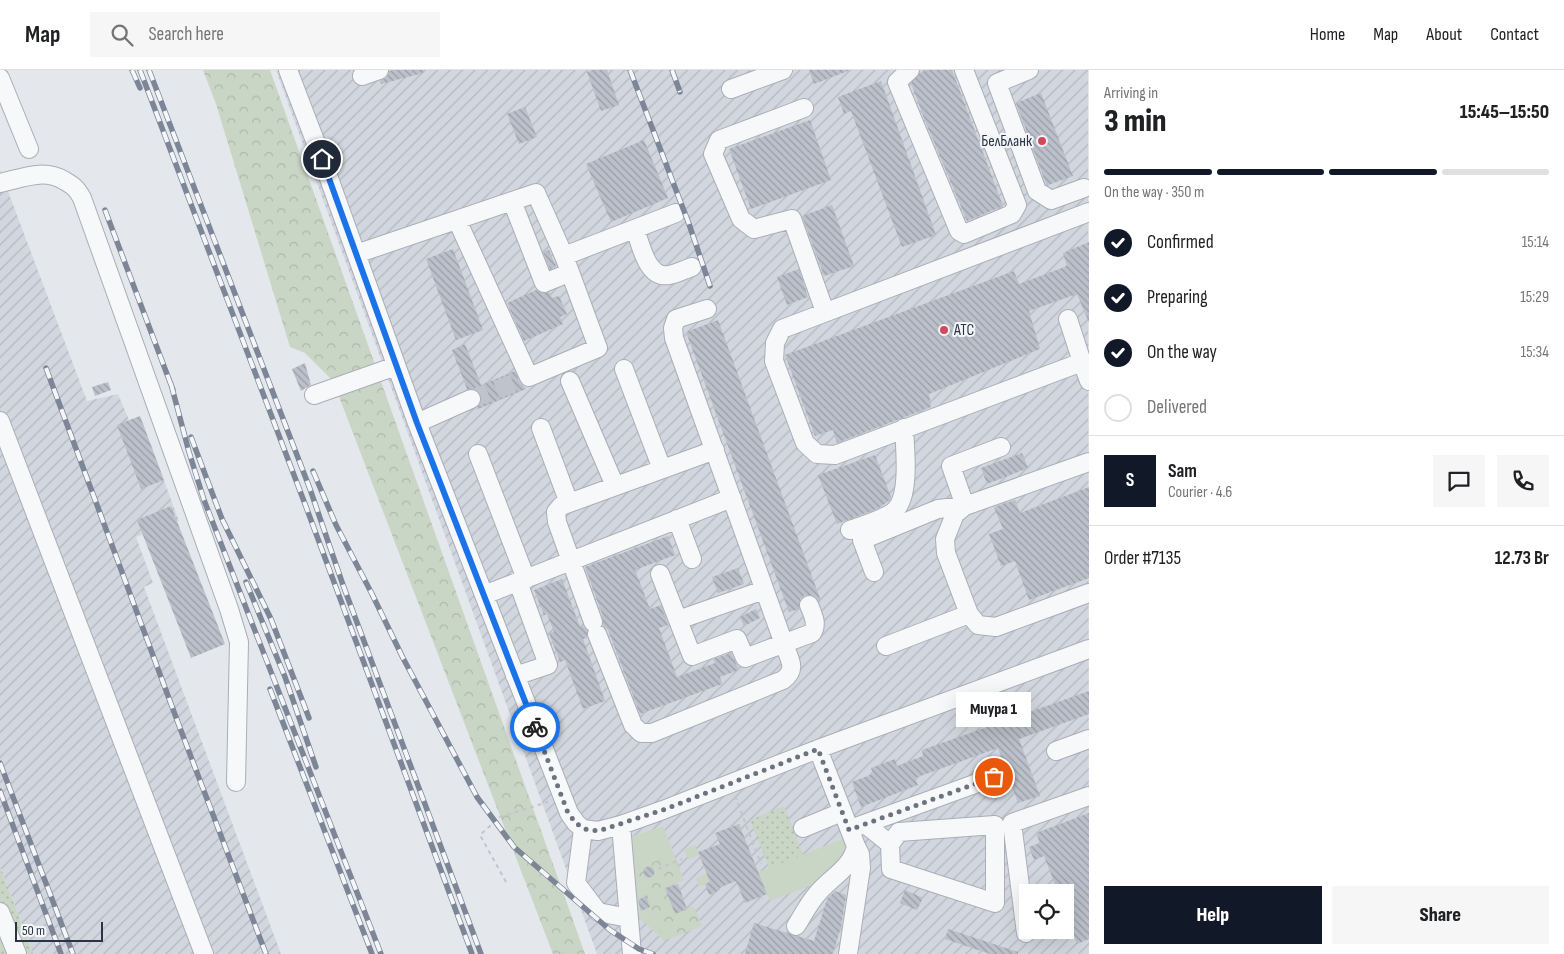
<!DOCTYPE html>
<html lang="en">
<head>
<meta charset="utf-8">
<style>
  :root { --surface:#fff; --page:#f6f6f6; --text:#202124; --muted:#757577; --line:#e0e0e0; --accent:#111827 }
  body { margin:0; font-family:"Sofia Sans Condensed",sans-serif; background:var(--page); color:var(--text); height:100vh; display:flex; flex-direction:column; font-size:19px; white-space:nowrap }
  * { box-sizing:border-box; margin:0 }
  p { font-size:16px; color:var(--muted) }
  .icon { flex:none; width:28px; height:28px; fill:none; stroke:currentColor; stroke-width:2; stroke-linecap:round; stroke-linejoin:round }
  .map { position:relative; flex:1; overflow:hidden }
  .drawer { display:flex; flex-direction:column; background:var(--surface); width:475px }
  .drawer>* { flex:none }
  .buttons { position:absolute; left:1019px; top:814px; display:grid; gap:10px }
  .buttons a { display:grid; place-items:center; width:55px; height:55px; border-radius:0px; background:var(--surface); box-shadow:0 5px 20px #0002; font-size:25px }
  .scale { position:absolute; left:15px; bottom:12px; width:88px; box-sizing:border-box; padding-left:5px; border:2px solid #2b3445; border-top:0; font-size:14px; line-height:18px; white-space:nowrap; color:#2b3445; -webkit-text-stroke:4px #f4f6f9; paint-order:stroke }
  .pin { position:absolute; display:grid; place-items:center; width:42px; height:42px; color:#fff; margin:-21px; border:2px solid #fff; border-radius:50%; box-shadow:0 1px 5px #0007 }
  .courier { position:absolute; display:grid; place-items:center; width:50px; height:50px; margin:-25px; border:4px solid #1a73e8; border-radius:50%; background:#fff; color:#222; box-shadow:0 1px 6px #0007 }
  .bubble { position:absolute; height:35px; border-radius:0px; background:var(--surface); box-shadow:0 5px 20px #0002; font-size:16px; font-weight:800; line-height:35px; text-align:center }
  .headline em { font-style:normal; font-weight:800 }
  .headline div { display:flex; flex-direction:column-reverse }
  .headline { display:flex; align-items:center; justify-content:space-between; height:85px; padding:0 15px }
  h1 { font-size:32px; font-weight:800; line-height:38px }
  .bar { display:grid; grid-template-columns:repeat(4,1fr); gap:8px 5px; align-content:center; height:60px; padding:0 15px }
  .bar i { height:6px; border-radius:4px; background:var(--line) }
  .bar .selected { background:var(--accent) }
  .bar p { grid-column:span 4 }
  .line { display:flex; align-items:center; gap:12px; padding:0 15px; border-top:1px solid var(--line) }
  .line div { flex:1 }
  .round { display:grid; place-items:center; flex:none; width:52px; height:52px; border-radius:0px; background:var(--page) }
  ol { padding:0 15px; list-style:none }
  li { display:flex; align-items:center; gap:15px; height:55px }
  li p { margin-inline-start:auto }
  li .icon { padding:5px; border-radius:50%; background:var(--accent); color:#fff; stroke-width:4 }
  li:last-child { color:var(--muted) }
  li i { width:28px; height:28px; border:2px solid var(--line); border-radius:50% }
  .action { display:flex; gap:10px; margin-top:auto; padding:10px 15px }
  .action a { flex:1; height:58px; border-radius:0px; background:var(--accent); color:#fff; font-size:20px; font-weight:800; line-height:58px; text-align:center }
  .action a+a { background:var(--page); color:var(--text) }
  header { display:flex; align-items:center; gap:30px; box-sizing:border-box; height:70px; padding:0 25px; background:var(--surface); border-bottom:1px solid var(--line) }
  header strong { font-size:24px }
  nav { display:flex; gap:28px; margin-inline-start:auto; font-size:18px }
  .search { width:350px; height:45px; background:var(--page); display:flex; align-items:center; gap:12px; box-sizing:border-box; padding:0 18px; border-radius:0px; color:var(--muted); font-size:19px }
  main { display:flex; flex:1; min-height:0 }
  .map>svg:first-child { display:block }
  .industrial { fill:url(#industrial-furrows); fill-rule:evenodd }
  .grass { fill:#c9d6c5 }
  .forest { fill:url(#forest-crowns) }
  .garden { fill:url(#garden-dots) }
  .building { fill:url(#building-back-hatch) }
  .lines { fill:none; stroke-linecap:round; stroke-linejoin:round }
  .minor-tunnel { stroke:#bfc3cb; stroke-width:18; stroke-dasharray:18 9; stroke-linecap:butt }
  .minor-casing { stroke:#a9aeb7; stroke-width:20 }
  .path { stroke:#c2c5cb; stroke-width:2; stroke-dasharray:4 4; stroke-linecap:butt }
  .minor { stroke:#f7f8fa; stroke-width:18 }
  .rail-casing { stroke:#7d8696; stroke-width:5.5 }
  .rail { stroke:#f4f6f9; stroke-width:4; stroke-dasharray:11; stroke-linecap:butt }
  .done { stroke:#6c737f; stroke-width:5; stroke-dasharray:0 9 }
  .route { stroke:#1a73e8; stroke-width:6 }
  .poi-dot { fill:#d1495b; stroke:#f4f6f9; stroke-width:2 }
  .labels { text-anchor:middle; dominant-baseline:central; stroke-width:4; stroke-linejoin:round; paint-order:stroke }
  .poi-label { font-size:16px; fill:#2b3445; stroke:#f4f6f9; text-anchor:end }
</style>
</head>
<body>
<header>
<strong>Map</strong>
<div class="search"><svg class="icon" aria-label="search" viewBox="0 0 24 24"><circle cx="10" cy="10" r="6"/><path d="M15 15l6 6"/></svg>Search here</div>
<nav><a>Home</a><a>Map</a><a>About</a><a>Contact</a></nav>
</header>
<main>
<div class="map">
<svg width="1089" height="884" viewBox="0 0 1089 884">
  <defs>
    <pattern id="industrial-furrows" width="10" height="10" patternUnits="userSpaceOnUse" patternTransform="scale(1.25)"><rect width="10" height="10" fill="#d2d6de"/><path d="M-1 1l2-2M0 10L10 0M9 11l2-2" fill="none" stroke="#b4b8c0"/></pattern>
    <pattern id="forest-crowns" width="20" height="18" patternUnits="userSpaceOnUse" patternTransform="scale(1.25)"><rect width="20" height="18" fill="#c9d6c5"/><path d="M2 6a3 3 0 1 1 6 0M12 15a3 3 0 1 1 6 0" fill="none" stroke="#adb8ab"/></pattern>
    <pattern id="garden-dots" width="8" height="8" patternUnits="userSpaceOnUse" patternTransform="scale(1.25)"><rect width="8" height="8" fill="#c9d6c5"/><path d="M2 2h.1M6 6h.1" fill="none" stroke="#adb8ab" stroke-width="1.8" stroke-linecap="round"/></pattern>
    <pattern id="building-back-hatch" width="6" height="6" patternUnits="userSpaceOnUse" patternTransform="scale(1.25)"><rect width="6" height="6" fill="#bbc0ca"/><path d="M-1 5l2 2M0 0l6 6M5-1l2 2" fill="none" stroke="#989da6"/></pattern>
  </defs>
  <rect width="100%" height="100%" fill="#e4e7ec"/>
  <path class="industrial" d="M276,0H1088L1089,884H597ZM1028,822H1065V860H1028Z
    M0,100L87,331L118,324L129,350L140,346L179,451L136,467L153,513L144,517L281,884H33L0,796Z"/>
  <path class="grass" d="M663,756L674,784L635,799L664,871L633,842L628,775L631,767Z
    M855,764L841,787L822,811L770,831L758,802Z
    M695,775L699,785L688,789L684,780Z
    M707,803L710,812L699,817L696,808Z"/>
  <path class="forest" d="M203,0H270L585,884H553L333,311L305,283L290,277L216,34Z
    M674,784L684,810L665,818L675,843L694,836L702,856L664,871L635,799Z"/>
  <path class="garden" d="M784,736L803,785L769,798L750,750Z
    M0,796L33,884H0Z"/>
  <path class="building" d="M393,0H423V3L381,14L380,11L387,7L389,1Z
    M593,0H607L619,35L601,41L587,2Z
    M809,0H848V1L814,14Z
    M927,0H952L1003,136L967,151L924,48L911,13L920,3Z
    M881,11L936,165L902,177L851,41L844,44L838,27Z
    M1041,23L1073,106L1048,115L1046,114L1016,33Z
    M525,37L537,67L519,74L507,44Z
    M810,50L831,110L751,139L729,79Z
    M644,70L668,128L611,152L586,94Z
    M832,135L854,196L824,206L802,146Z
    M1089,172V253L1077,224L1029,241L1040,279L929,324L931,337L837,373L833,360L815,366L785,285L1014,201L1019,214L1067,196L1063,183Z
    M453,179L483,260L456,270L426,189Z
    M549,180L556,197L550,199L543,182Z
    M799,199L808,227L787,235L777,207Z
    M536,220L542,223L549,222L552,228L559,226L567,244L560,247L563,254L524,271L507,233Z
    M718,250L821,531L819,532L816,527L811,525H805L800,529L799,539L789,542L686,262Z
    M465,274L481,315L515,301L519,311L526,319L476,340L481,331V325L477,320L467,319L452,280Z
    M305,293L311,315L301,321L292,299Z
    M108,312L111,320L95,326L92,317Z
    M140,346L164,410L141,419L117,355Z
    M1022,383L1028,398L987,414L981,398Z
    M875,385L891,427L890,430L879,438L837,454L818,405Z
    M1089,417V508L1029,530L1015,491L1001,496L989,464L1003,459L994,437L1015,430L1020,443Z
    M171,436L225,574L191,588L137,450Z
    M668,466L675,485L635,500L650,539L661,535L668,555L659,558L677,607L715,593L713,589L731,583L739,600L720,607L722,614L640,644L608,560L603,555L602,544L585,497Z
    M738,498L744,514L718,523L712,507Z
    M562,509L580,557L583,556L587,561V568L583,569L605,631L583,639L565,590L560,592L549,563L554,562L547,544L544,545L534,520Z
    M756,539L760,548L744,556L740,547Z
    M1089,621V644L1019,669L1040,726L1018,733L998,678L915,708L918,715L861,737L852,712L873,704L871,698L895,689L897,696L923,686L922,680Z
    M1089,743V869L1077,874L1065,841V822H1058L1044,786L1034,790L1029,777L1040,773L1036,763Z
    M739,754L767,824L745,833L736,811L719,818L720,820L709,825L705,814L710,812L698,782L720,774L715,763Z
    M643.5 802a5.5 5.5 0 1 1 11 0a5.5 5.5 0 1 1-11 0Z
    M678,814L687,839L675,844L665,818Z
    M905,820L923,828L917,840L900,833Z
    M835,821L846,825L841,857L833,884H745L754,853L814,871L827,829Z
    M646,826L650,837L641,841L638,830Z
    M948,859L1018,882V884H990L945,869Z"/>
  <g class="lines">
    <path class="minor-tunnel" d="M471,329L522,310"/>
    <g class="minor-casing">
      <path id="minor" d="M288,0L322,89L417,353L569,743L576,753L583,759L598,761L621,755L663,740L818,679L1089,579
        M910,0L897,12L959,161L964,164L1012,144L1017,135L964,0
        M1029,0L997,13L1037,121L1051,130L1084,118
        M362,6L379,0
        M0,8L29,79
        M731,19L783,0
        M804,38L719,70L713,84L741,149L754,159L792,149L825,242
        M0,113C23,108 44,98 65,111C74,116 77,119 82,128L229,539L239,572L236,712
        M512,131L544,213L569,203
        M1089,142L782,259L775,273L774,291L805,373L817,384L835,385L1082,292L1089,311
        M457,150L529,307L598,278L564,186L676,143
        M635,159C641,175 647,209 669,205C677,204 685,199 692,197
        M356,184L536,123L564,186
        M1068,249L1082,292
        M624,299L662,399
        M570,311L615,416
        M314,325L396,296
        M0,351L204,884
        M417,353L471,329
        M541,358L569,433
        M478,384L526,509
        M1089,392L965,436L955,444L945,469L946,483L969,544L978,555L996,557L1089,523
        M677,449L692,489
        M850,460C863,455 882,450 893,442C911,429 905,379 904,358
        M874,502L862,470L938,439L965,436L951,396L1001,377
        M660,504L692,586L737,569L745,588L812,563C818,554 813,545 809,535
        M484,525L732,428
        M678,550L764,520
        M593,552L557,452L556,442L561,436L715,380
        M597,564L633,655L641,663H652L783,610C798,599 789,589 784,574L674,268L673,258L676,249L707,239
        M886,576L969,544
        M515,606L548,595L518,512
        M1056,681L1089,669
        M865,754L890,774L891,799L995,833V755L899,762L890,774
        M621,755L632,884
        M856,757L994,707
        M803,758L842,742
        M583,759L576,813L598,842L628,848
        M0,842L17,884
        M796,856C803,845 809,833 817,824C830,808 852,798 856,776L818,679
        M1026,863L1012,753L1089,726
        M848,884L861,798L860,784L856,776"/>
    </g>
    <path class="path" d="M735,726L761,794
      M658,799L682,789
      M506,812L480,765L500,747L548,732"/>
    <use href="#minor" class="minor"/>
    <g class="rail-casing">
      <path id="rail" d="M132,0L140,18
        M140,0L305,434L472,884
        M149,0L310,419L343,515L481,884
        M630,0L689,154L710,216
        M672,0L680,22
        M105,140L173,320
        M46,298L180,658L266,884
        M171,314L189,382L204,430L381,884
        M191,367L222,449L271,549L309,648
        M313,401L336,455L372,524L403,588L477,727L514,777L610,860L639,879L653,884
        M246,512L285,607L316,697
        M270,619L372,884
        M0,693L73,884
        M0,721L61,884"/>
    </g>
    <use href="#rail" class="rail"/>
  </g>
  <g class="lines">
    <path class="done" d="M535,657L568,743L576,753L584,759L598,761L663,740L818,679L849,760L994,707"/>
    <path class="route" d="M322,89L417,353L535,657"/>
  </g>
  <g class="poi-dot">
    <circle cx="1042" cy="71" r="5"/>
    <circle cx="944" cy="260" r="5"/>
  </g>
  <g class="labels">
    <g class="poi-label">
      <text x="1032" y="71">БелБланк</text>
      <text x="954" y="260" text-anchor="start">АТС</text>
    </g>
  </g>
</svg>
<div class="buttons">
<a><svg class="icon" aria-label="locate" viewBox="0 0 24 24"><circle cx="12" cy="12" r="6"/><path d="M12 2v4M12 18v4M2 12h4M18 12h4"/></svg></a>
</div>
<div class="scale">50 m</div>
<div class="pin" style="left:994px;top:707px;background:#ea580c"><svg class="icon" aria-label="bag" viewBox="0 0 24 24"><path d="M5 8h14l-1 12H6zM9 8a3 3 0 0 1 6 0"/></svg></div>
<div class="pin" style="left:322px;top:89px;background:#1f2937"><svg class="icon" aria-label="home" viewBox="0 0 24 24"><path d="M3 11l9-7 9 7M6 9v11h12V9"/></svg></div>
<div class="courier" style="left:535px;top:657px"><svg class="icon" aria-label="bike" viewBox="0 0 24 24"><circle cx="6" cy="16" r="4"/><circle cx="18" cy="16" r="4"/><path d="M6 16l4-8h5l3 8M10 8l3 8H6M13 5h3"/></svg></div>
<div class="bubble" style="left:956px;top:622px;width:75px">Миура 1</div>
</div>
<section class="drawer">
<div class="headline"><div><h1>3 min</h1><p>Arriving in</p></div><em>15:45–15:50</em></div>
<div class="bar"><i class="selected"></i><i class="selected"></i><i class="selected"></i><i></i><p>On the way · 350 m</p></div>
<ol>
<li><svg class="icon" aria-label="check" viewBox="0 0 24 24"><path d="M5 12l5 5 9-10"/></svg>Confirmed<p>15:14</p></li>
<li><svg class="icon" aria-label="check" viewBox="0 0 24 24"><path d="M5 12l5 5 9-10"/></svg>Preparing<p>15:29</p></li>
<li><svg class="icon" aria-label="check" viewBox="0 0 24 24"><path d="M5 12l5 5 9-10"/></svg>On the way<p>15:34</p></li>
<li><i></i>Delivered</li>
</ol>
<div class="line" style="height:90px"><b class="round" style="background:var(--accent);color:#fff">S</b><div><b>Sam</b><p>Courier · 4.6</p></div><a class="round"><svg class="icon" aria-label="chat" viewBox="0 0 24 24"><path d="M4 5h16v11H9l-5 4z"/></svg></a><a class="round"><svg class="icon" aria-label="phone" viewBox="0 0 24 24"><path d="M5 4h4l2 5-3 2q2 4 5 5l2-3 5 2v4C11 20 4 13 5 4z"/></svg></a></div>
<div class="line" style="height:65px"><div>Order #7135</div><b>12.73 Br</b></div>
<div class="action"><a>Help</a><a>Share</a></div>
</section>
</main>
</body>
</html>
